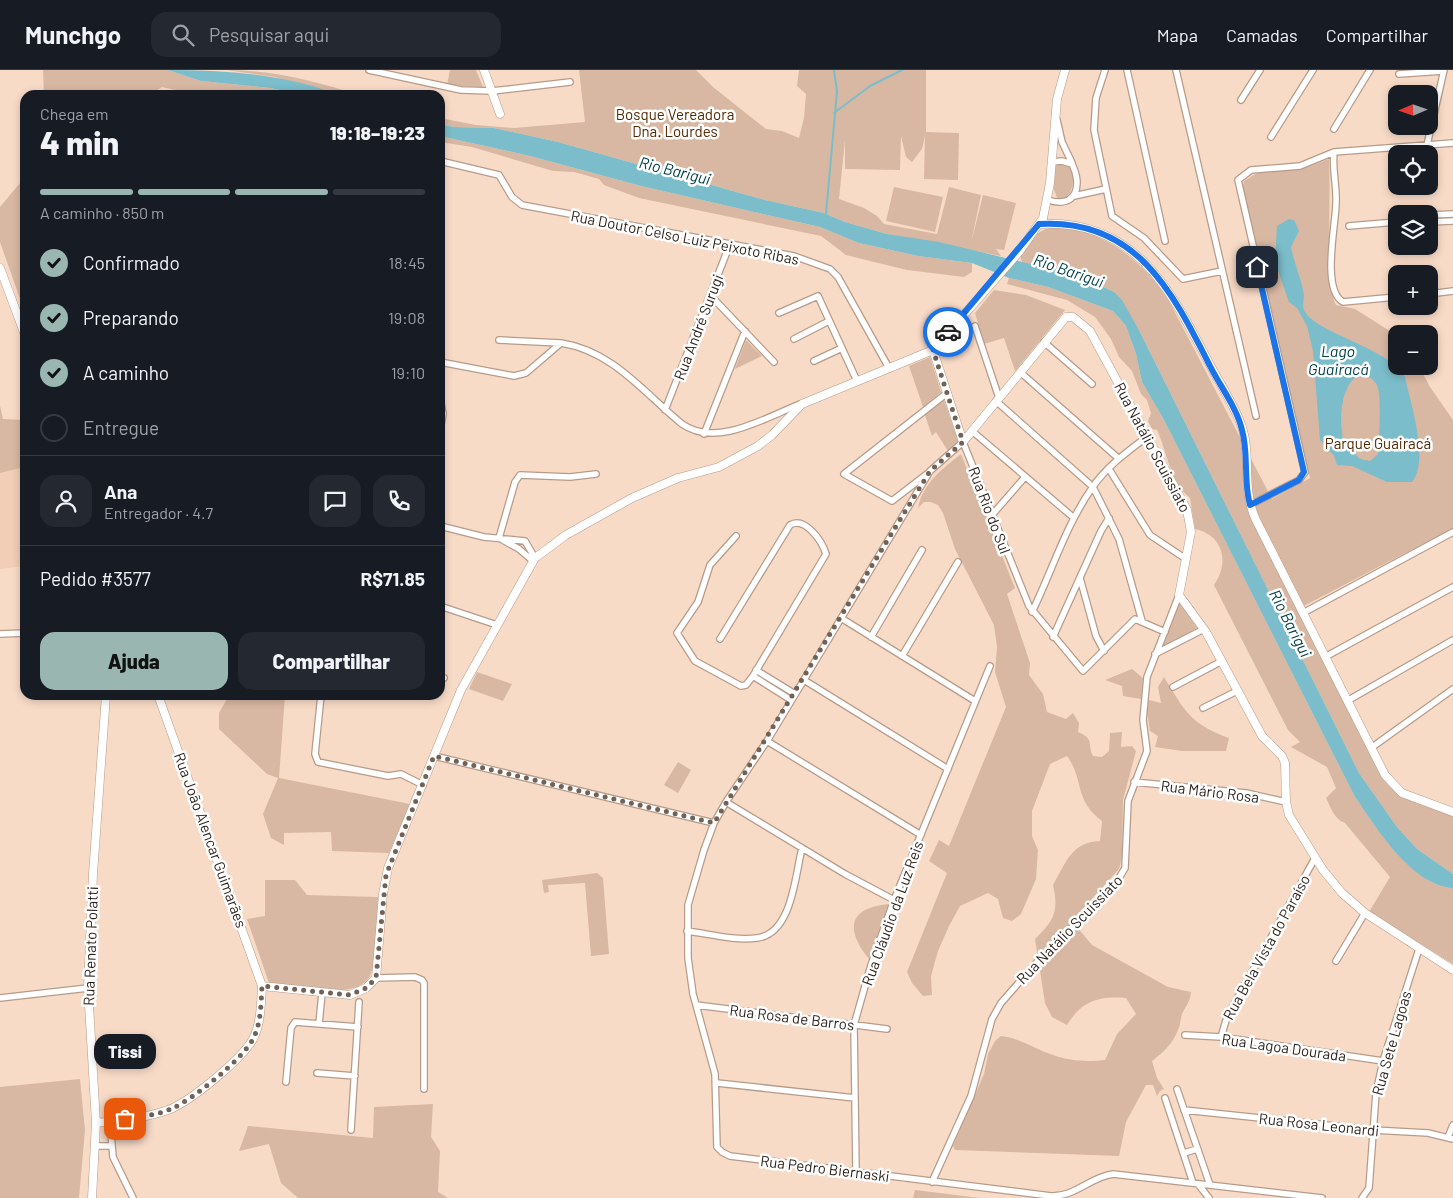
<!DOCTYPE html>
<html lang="pt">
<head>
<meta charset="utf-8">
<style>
  :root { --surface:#171b24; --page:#242831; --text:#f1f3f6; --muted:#9ea1a6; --line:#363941; --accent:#99b7b0 }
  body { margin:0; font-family:Barlow,sans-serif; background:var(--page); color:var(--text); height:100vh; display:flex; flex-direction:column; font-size:19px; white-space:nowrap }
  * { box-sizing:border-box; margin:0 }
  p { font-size:16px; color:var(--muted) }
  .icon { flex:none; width:28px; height:28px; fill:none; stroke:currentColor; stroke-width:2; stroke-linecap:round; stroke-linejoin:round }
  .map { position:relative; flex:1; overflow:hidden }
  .sheet { position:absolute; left:20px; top:20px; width:425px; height:610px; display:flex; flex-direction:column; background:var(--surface); border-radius:15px; box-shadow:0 2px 8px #0003 }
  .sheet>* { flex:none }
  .needle { width:32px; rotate:268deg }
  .tools { position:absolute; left:1388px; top:15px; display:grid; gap:10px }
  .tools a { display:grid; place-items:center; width:50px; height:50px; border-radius:10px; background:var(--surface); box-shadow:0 2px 8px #0003; font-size:25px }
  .pin { position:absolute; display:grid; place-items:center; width:42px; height:42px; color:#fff; margin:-21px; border-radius:10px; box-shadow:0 2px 8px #0006 }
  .courier { position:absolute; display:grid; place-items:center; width:50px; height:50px; margin:-25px; border:4px solid #1a73e8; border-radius:50%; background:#fff; color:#222; box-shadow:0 1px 6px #0007 }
  .bubble { position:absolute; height:35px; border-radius:15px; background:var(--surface); box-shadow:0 2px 8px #0003; font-size:16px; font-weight:800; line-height:35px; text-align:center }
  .overview em { font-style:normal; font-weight:800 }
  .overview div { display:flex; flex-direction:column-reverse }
  .overview { display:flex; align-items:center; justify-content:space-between; height:85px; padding:0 20px }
  h1 { font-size:32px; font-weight:800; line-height:38px }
  .bar { display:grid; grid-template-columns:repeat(4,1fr); gap:8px 5px; align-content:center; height:60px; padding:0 20px }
  .bar i { height:6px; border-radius:4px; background:var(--line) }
  .bar .active { background:var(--accent) }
  .bar p { grid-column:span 4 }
  .line { display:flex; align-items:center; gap:12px; padding:0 20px; border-top:1px solid var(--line) }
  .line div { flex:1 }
  .round { display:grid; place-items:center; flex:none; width:52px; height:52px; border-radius:15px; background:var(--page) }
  ol { padding:0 20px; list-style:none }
  li { display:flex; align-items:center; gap:15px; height:55px }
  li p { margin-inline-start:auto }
  li .icon { padding:5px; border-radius:50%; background:var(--accent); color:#111; stroke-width:4 }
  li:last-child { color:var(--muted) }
  li i { width:28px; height:28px; border:2px solid var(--line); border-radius:50% }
  .button { display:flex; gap:10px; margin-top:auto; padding:10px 20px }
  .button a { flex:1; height:58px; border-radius:15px; background:var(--accent); color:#111; font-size:20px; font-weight:800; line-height:58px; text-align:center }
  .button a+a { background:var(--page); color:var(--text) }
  header { display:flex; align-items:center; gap:30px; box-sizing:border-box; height:70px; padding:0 25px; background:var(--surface); border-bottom:1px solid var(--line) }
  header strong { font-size:24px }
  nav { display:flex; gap:28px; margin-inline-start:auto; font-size:18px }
  .search { width:350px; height:45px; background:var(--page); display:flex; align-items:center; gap:12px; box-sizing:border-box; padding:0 18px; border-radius:15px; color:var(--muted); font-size:19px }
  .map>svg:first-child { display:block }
  .built { fill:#f2ceb6 }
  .green { fill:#d8b8a2 }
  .water { fill:#7bbdca; fill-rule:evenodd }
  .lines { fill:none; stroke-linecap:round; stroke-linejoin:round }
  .stream { stroke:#7bbdca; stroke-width:2 }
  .street-casing { stroke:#b79b89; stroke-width:8 }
  .secondary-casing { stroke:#b79b89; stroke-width:9 }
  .street { stroke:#fff; stroke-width:5.5 }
  .secondary { stroke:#fff; stroke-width:8 }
  .done { stroke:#726155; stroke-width:5; stroke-dasharray:0 9 }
  .route { stroke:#1a73e8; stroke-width:6 }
  .labels { text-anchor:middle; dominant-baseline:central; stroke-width:5; stroke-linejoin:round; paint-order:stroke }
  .park-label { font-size:15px; fill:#542902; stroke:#fff }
  .street-label { font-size:15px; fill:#2a1f18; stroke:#fff }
  .water-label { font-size:16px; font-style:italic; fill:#01414b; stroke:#fff }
</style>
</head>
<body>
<header>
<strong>Munchgo</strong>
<div class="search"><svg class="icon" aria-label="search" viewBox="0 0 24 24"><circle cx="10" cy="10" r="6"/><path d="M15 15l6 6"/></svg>Pesquisar aqui</div>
<nav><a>Mapa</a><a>Camadas</a><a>Compartilhar</a></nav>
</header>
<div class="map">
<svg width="1453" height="1128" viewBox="0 0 1453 1128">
  <rect width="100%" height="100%" fill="#f8dbc7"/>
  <path class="built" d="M25,397V496L0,499V403Z"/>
  <path class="green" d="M43,0H168L201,11L271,18L299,25C252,25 208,28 162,17L156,21V25H44Z
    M226,0C271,0 316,11 358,25H339L275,7Z
    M450,0H476L483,17L447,15Z
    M579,0H696L713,17L766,59L782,61L799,68L804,48L806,24L797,16L799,0H926V62L959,63L958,110L924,109L925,66L922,79L912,92L906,87L901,66L900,100L845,99V70L839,129L864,138L877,146L884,154L937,164L949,117L981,125L971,173L983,125L1016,133L1004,180L996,179L1001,186L887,164L845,152L824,143L765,130L558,72L494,58L454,57L440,54V48L476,55L514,58L585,52Z
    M440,66L530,86L641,116L820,157L859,173L918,186L972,193V202L964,207L907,200L874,192L846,185L821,166L639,128L604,115L599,109L574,102L553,101L472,77L440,72Z
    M1329,89C1331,136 1326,183 1334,231L1336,235L1355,239L1396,265V296H1423L1420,298L1430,317L1453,350V458L1298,539L1388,715C1405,732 1430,737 1453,744V804L1417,779L1397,757L1359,703L1140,262L1114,222L1091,211L1022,192L1020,185C1026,178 1032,166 1040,162C1052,155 1065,156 1078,160C1117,171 1146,196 1168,229L1272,429L1310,408L1243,116L1244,111L1257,103L1303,99Z
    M1060,93L1070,97C1075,109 1074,121 1064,130H1058L1054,120L1055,97Z
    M25,107V243L0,172V137Z
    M894,117L943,127L935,162L886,151Z
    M1009,208L1048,217L1113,241L1126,256L1136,284L1142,312L1164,350L1355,727C1374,755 1406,802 1438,815C1443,817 1448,817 1453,819V894L1369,842L1390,807L1345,753C1334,749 1331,738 1326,728L1336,718L1327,697L1291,677L1300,672L1288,660L1214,515C1230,492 1223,465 1195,459L1190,428C1170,412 1167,382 1157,360L1152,359L1148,351L1151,343L1147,330L1141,324L1132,301L1119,287L1111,269L1095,247L1067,230L1007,214Z
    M994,220L1026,225L1065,240L1015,301L1004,268L984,274L975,243Z
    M746,270L762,286L735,299Z
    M930,287L941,322L923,337L909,296Z
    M944,330L958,371L948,381L936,362L932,366L925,345Z
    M0,336L3,349L25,350V397L0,403Z
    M961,384L1015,518L1007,524L1030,593L1029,605L1043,624L1047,642L1066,649L1073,643L1079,653L1078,662C1095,669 1087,674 1093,686L1102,687L1109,681L1110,663L1122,662L1121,677L1132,676L1136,681L1123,730L1122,787L1119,799L1072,851L1092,875L1168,917L1191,922C1190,931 1188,933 1184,940C1180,946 1181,954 1178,960C1173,973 1164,982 1152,991L1157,1008L1164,1019L1160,1021L1157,1026L1153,1015H1146L1126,1052L1119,1086L955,1080L953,1076L984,1004L988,984L995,971L1001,966C1020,968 1035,979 1053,985C1069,991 1088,992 1105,990L1117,964L1136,944L1126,928C1098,926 1082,931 1067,955L1052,947L1045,933L1035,869C1054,850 1059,842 1053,815C1066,793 1071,772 1100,771L1102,751C1073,729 1085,711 1067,686L1050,694L1032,741V766L1038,780L1036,809L1021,844L1012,851L1003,848L998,829L988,823L960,836L949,856L938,881L931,906L932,925L923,926L912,913L907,902L947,803L929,791L939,770L949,776L1006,637L995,602L997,577L994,555L955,479L943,443L938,435L931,432H924L918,438C923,413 942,399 961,384Z
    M1180,533L1197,558L1162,577Z
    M1132,599L1143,608L1141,629L1123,626L1122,616L1105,610Z
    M477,602L512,614L503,631L469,619Z
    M1164,607C1185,641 1190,654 1229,668L1226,681H1182L1155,677L1158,666L1150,661L1146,636L1149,630L1161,633L1158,617Z
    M227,625H285L279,708L410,734L389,783L332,781L331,762L284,763V775L271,768L263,744L278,708L267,704L219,659V643L227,629Z
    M678,692L691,700L678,723L664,715Z
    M597,803L603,808L609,884L591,886L585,813L548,815L549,822L544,823L542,810Z
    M265,810H295L307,825L378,827C377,846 378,890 370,906C364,916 354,919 343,920L269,913L247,849L265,846Z
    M889,834L869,889C845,859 848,838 889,834Z
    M80,1009L85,1060L79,1128H0V1017Z
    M433,1034L431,1067L440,1081L438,1122L448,1128H298L281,1113L269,1074L239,1081L248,1056L373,1068L374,1037Z
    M915,1120L980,1128H913Z"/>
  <path class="water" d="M168,0C226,0 284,4 339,25H299L271,18L201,11Z
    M440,54L454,57L494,58L558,72L765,130L824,143L845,152L887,164L939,172L1056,200L1091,211L1114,222L1122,230L1140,262L1359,703L1397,757L1417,779L1453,804V819C1448,817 1443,817 1438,815C1403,801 1375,756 1355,727L1164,350L1142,312L1136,284L1126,256L1113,241L1048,217L1009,208L972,193L918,186L859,173L820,157L641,116L530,86L440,66Z
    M1289,149L1294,150L1299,161L1291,177C1294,193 1301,208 1304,225C1304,229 1302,236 1304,240C1314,263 1388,277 1405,307C1410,332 1430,391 1412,412H1387L1352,396L1337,395L1334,386L1320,370L1313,281L1307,256L1297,238L1289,232L1275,192L1277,156ZM1361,304C1367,305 1374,309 1377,315C1382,326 1379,370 1378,384L1370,391C1355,389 1359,386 1351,380C1346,377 1347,381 1345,376C1338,355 1339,313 1361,304Z"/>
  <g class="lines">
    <path class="stream" d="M834,43L870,16L902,0
      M826,144L837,21L834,0"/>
    <g class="street-casing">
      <path id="street" d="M369,0L461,20L492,21L570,12
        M1105,0L1096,28L1094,60L1112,146L1144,168L1183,209L1222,201
        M1127,0L1165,171
        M1176,0L1256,346
        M1399,4L1443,1
        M1241,30L1260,0
        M1057,50L1062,72L1072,93
        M1334,59L1370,0
        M1271,67L1313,0
        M1427,75L1444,0
        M1334,82C1332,100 1337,116 1336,133C1336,154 1321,219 1343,232L1396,227
        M440,91L499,105L512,127L522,135L794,186L830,199L838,207L889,298
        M1074,126L1106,119
        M1048,130C1076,139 1083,116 1072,94L1062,91L1052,92
        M1429,145L1453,144
        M1429,152L1453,151
        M1349,156L1396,152
        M1429,224L1453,221
        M710,225L774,292
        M779,243L818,226L857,311
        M975,256L999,328
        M794,269L829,251
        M499,270L561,273
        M1044,272L1092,314
        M814,291L842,278
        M440,292L514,306L526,303L561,273C613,281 644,323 682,354C716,378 765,348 800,334
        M1020,302L1118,388
        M440,328L443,344L440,360
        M996,331L1093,417L1119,469L1142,551
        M665,340L730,174
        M972,361L1074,448
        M704,364L745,261
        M1109,399L1150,465L1186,489
        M927,404L892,431L844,404L947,323
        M1250,435L1299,410L1305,402L1238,110L1251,100L1300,96L1334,82L1453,73
        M992,445L1025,407
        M440,456L484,467L525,471L535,488
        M499,468L515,412L520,405L570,407L596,404
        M501,469L519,479L533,491
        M1080,508L1096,566L1104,581
        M440,536L497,555
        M1032,542C1052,501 1066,455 1092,418C1106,397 1128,381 1148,366
        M1303,543L1453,462
        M841,548L975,631
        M1165,562L1135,549L1083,601L1029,536L963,372L930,401L767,671L726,732L714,753L704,780L688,835V888L693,924L715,1004L717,1077L722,1082L730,1086L1051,1126C1075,1127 1090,1107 1113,1104L1322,1128
        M0,564L25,563
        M871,567L922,480
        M1053,567L1101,461L1109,448
        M720,569L790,455C805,446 822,471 826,484L753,606L746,615L741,616L695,591L677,563L698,532L710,495L736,466
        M1155,584L1204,559
        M902,586L958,492
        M1325,587L1453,517
        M756,600L795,624
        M753,606L791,630
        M440,607L444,608
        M804,610L948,699
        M1173,617L1222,591
        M321,625L315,684L318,692L388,706L401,704L423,715
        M1347,631L1453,570
        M1203,638L1237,621
        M767,671L921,765
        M1371,678L1453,619
        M434,686L714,753
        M1134,712L1246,723L1286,732
        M726,732L845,804L894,830
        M687,861C710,864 734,871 757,868C792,864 795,806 802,778
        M1336,891L1365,843
        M376,908L415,907L422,910L424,913V1019
        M0,928L88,918
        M696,935L887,959
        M319,954L322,923
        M1185,965L1221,967L1383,991
        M1221,967L1227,947L1315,788
        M317,1003L355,1006
        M286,1012L291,958L295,952L358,957
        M717,1013L855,1028
        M1177,1019L1210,1115
        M1165,1028L1193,1113
        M1184,1040L1373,1060L1428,1063L1453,1069
        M110,1052L113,1087L133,1128
        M351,1060L359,932
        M1448,1067L1453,1055
        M96,1076H111
        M1184,1083L1197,1079
        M856,1102L854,955L871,895L894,830L990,596
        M932,1112L971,1026L992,949L1001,933L1037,892L1115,815L1125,798L1128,731L1147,681L1143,650L1147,607L1179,525
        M1198,1114L1209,1128
        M1362,1128L1369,1118L1376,1023L1383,991L1419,879"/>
    </g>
    <g class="secondary-casing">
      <path id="secondary" d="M484,0L500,44
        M1039,154C1133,148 1169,217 1207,289C1218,311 1234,334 1242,357C1252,387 1241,418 1256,450L1385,705L1402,723L1453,742
        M0,198L25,265
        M933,280L963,372
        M963,372L1066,247H1073L1090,261L1187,440L1191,462L1179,525L1206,562L1262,666L1282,686L1285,693L1286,732L1289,745L1323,800L1342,823L1365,843L1453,900
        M158,625L262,916
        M96,1053C120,1050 146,1048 168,1040C190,1032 242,989 253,969C261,954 261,933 262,916L350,925L366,918L376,908L383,824L388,798L461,620L535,488L566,465L632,428L678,408L719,397L758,376L772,365L802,334L933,280L1019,182L1043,148L1050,113L1057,29L1065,0
        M92,1128L96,1053L88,918L93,804L106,625"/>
    </g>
    <use href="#street" class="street"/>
    <use href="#secondary" class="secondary"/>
  </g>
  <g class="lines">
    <path class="done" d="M125,1049C141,1047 156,1045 171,1039C192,1030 242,990 253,969C261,954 261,934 262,916L350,925L366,918L376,908L386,805L434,686L714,753L930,401L963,372L933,280L948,262"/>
    <path class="route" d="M948,262L1039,154C1136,148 1172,221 1210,296C1220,316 1237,338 1242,360C1249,384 1243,411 1250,435L1299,410L1304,402L1257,197"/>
  </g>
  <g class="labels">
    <g class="park-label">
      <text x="675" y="44">Bosque Vereadora<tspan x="675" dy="17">Dna. Lourdes</tspan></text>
      <text x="1378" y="373">Parque Guairacá</text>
    </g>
    <g class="street-label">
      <text transform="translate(685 167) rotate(11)">Rua Doutor Celso Luiz Peixoto Ribas</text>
      <text transform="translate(698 257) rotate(-69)">Rua André Surugi</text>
      <text transform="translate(1153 377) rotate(62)">Rua Natálio Scuissiato</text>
      <text transform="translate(990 440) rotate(69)">Rua Rio do Sul</text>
      <text transform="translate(1210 721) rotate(7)">Rua Mário Rosa</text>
      <text transform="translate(211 770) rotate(70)">Rua João Alencar Guimarães</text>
      <text transform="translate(892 843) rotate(-70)">Rua Cláudio da Luz Reis</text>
      <text transform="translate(1069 859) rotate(-46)">Rua Natálio Scuissiato</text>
      <text transform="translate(90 876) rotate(-88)">Rua Renato Polatti</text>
      <text transform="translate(1266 877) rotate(-61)">Rua Bela Vista do Paraíso</text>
      <text transform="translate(792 947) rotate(7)">Rua Rosa de Barros</text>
      <text transform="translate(1391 973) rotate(-74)">Rua Sete Lagoas</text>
      <text transform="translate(1284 977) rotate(8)">Rua Lagoa Dourada</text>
      <text transform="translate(1319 1054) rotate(6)">Rua Rosa Leonardi</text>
      <text transform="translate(825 1098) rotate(7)">Rua Pedro Biernaski</text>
    </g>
    <g class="water-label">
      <text transform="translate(675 100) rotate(14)">Rio Barigui</text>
      <text transform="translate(1069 200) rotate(19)">Rio Barigui</text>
      <text x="1338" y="280">Lago<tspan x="1338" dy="18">Guairacá</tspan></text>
      <text transform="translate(1291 553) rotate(63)">Rio Barigui</text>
    </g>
  </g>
</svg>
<div class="tools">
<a><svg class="needle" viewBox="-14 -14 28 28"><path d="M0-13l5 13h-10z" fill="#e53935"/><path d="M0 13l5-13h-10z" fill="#9ea1a6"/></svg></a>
<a><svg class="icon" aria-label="locate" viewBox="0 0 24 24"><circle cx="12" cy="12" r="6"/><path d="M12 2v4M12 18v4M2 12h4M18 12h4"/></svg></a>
<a><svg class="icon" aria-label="layers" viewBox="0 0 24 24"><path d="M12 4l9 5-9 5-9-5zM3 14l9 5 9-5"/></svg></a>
<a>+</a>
<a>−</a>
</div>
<div class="pin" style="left:125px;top:1049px;background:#ea580c"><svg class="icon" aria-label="bag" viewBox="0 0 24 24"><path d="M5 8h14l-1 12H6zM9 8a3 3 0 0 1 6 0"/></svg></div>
<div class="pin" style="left:1257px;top:197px;background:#1f2937"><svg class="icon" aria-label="home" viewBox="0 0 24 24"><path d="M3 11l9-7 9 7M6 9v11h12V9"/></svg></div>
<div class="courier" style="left:948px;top:262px"><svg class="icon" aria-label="car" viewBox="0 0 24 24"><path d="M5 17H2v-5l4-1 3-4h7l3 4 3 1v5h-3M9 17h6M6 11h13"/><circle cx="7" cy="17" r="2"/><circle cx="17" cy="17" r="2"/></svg></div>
<div class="bubble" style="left:94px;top:964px;width:62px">Tissi</div>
<section class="sheet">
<div class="overview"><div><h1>4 min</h1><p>Chega em</p></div><em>19:18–19:23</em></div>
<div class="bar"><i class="active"></i><i class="active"></i><i class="active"></i><i></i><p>A caminho · 850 m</p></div>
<ol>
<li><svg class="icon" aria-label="check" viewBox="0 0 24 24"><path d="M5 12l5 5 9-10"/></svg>Confirmado<p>18:45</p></li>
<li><svg class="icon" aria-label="check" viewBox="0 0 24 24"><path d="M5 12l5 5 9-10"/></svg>Preparando<p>19:08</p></li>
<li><svg class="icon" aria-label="check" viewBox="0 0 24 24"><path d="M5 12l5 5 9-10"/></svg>A caminho<p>19:10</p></li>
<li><i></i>Entregue</li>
</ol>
<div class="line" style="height:90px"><a class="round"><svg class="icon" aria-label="person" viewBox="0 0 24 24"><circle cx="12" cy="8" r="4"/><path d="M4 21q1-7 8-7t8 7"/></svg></a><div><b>Ana</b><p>Entregador · 4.7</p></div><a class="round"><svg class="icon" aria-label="chat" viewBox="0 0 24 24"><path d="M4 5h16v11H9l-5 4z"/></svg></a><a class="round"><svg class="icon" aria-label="phone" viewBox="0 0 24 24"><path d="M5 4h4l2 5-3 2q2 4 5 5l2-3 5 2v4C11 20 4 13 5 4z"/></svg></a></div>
<div class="line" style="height:65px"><div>Pedido #3577</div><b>R$71.85</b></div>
<div class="button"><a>Ajuda</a><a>Compartilhar</a></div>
</section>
</div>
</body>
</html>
